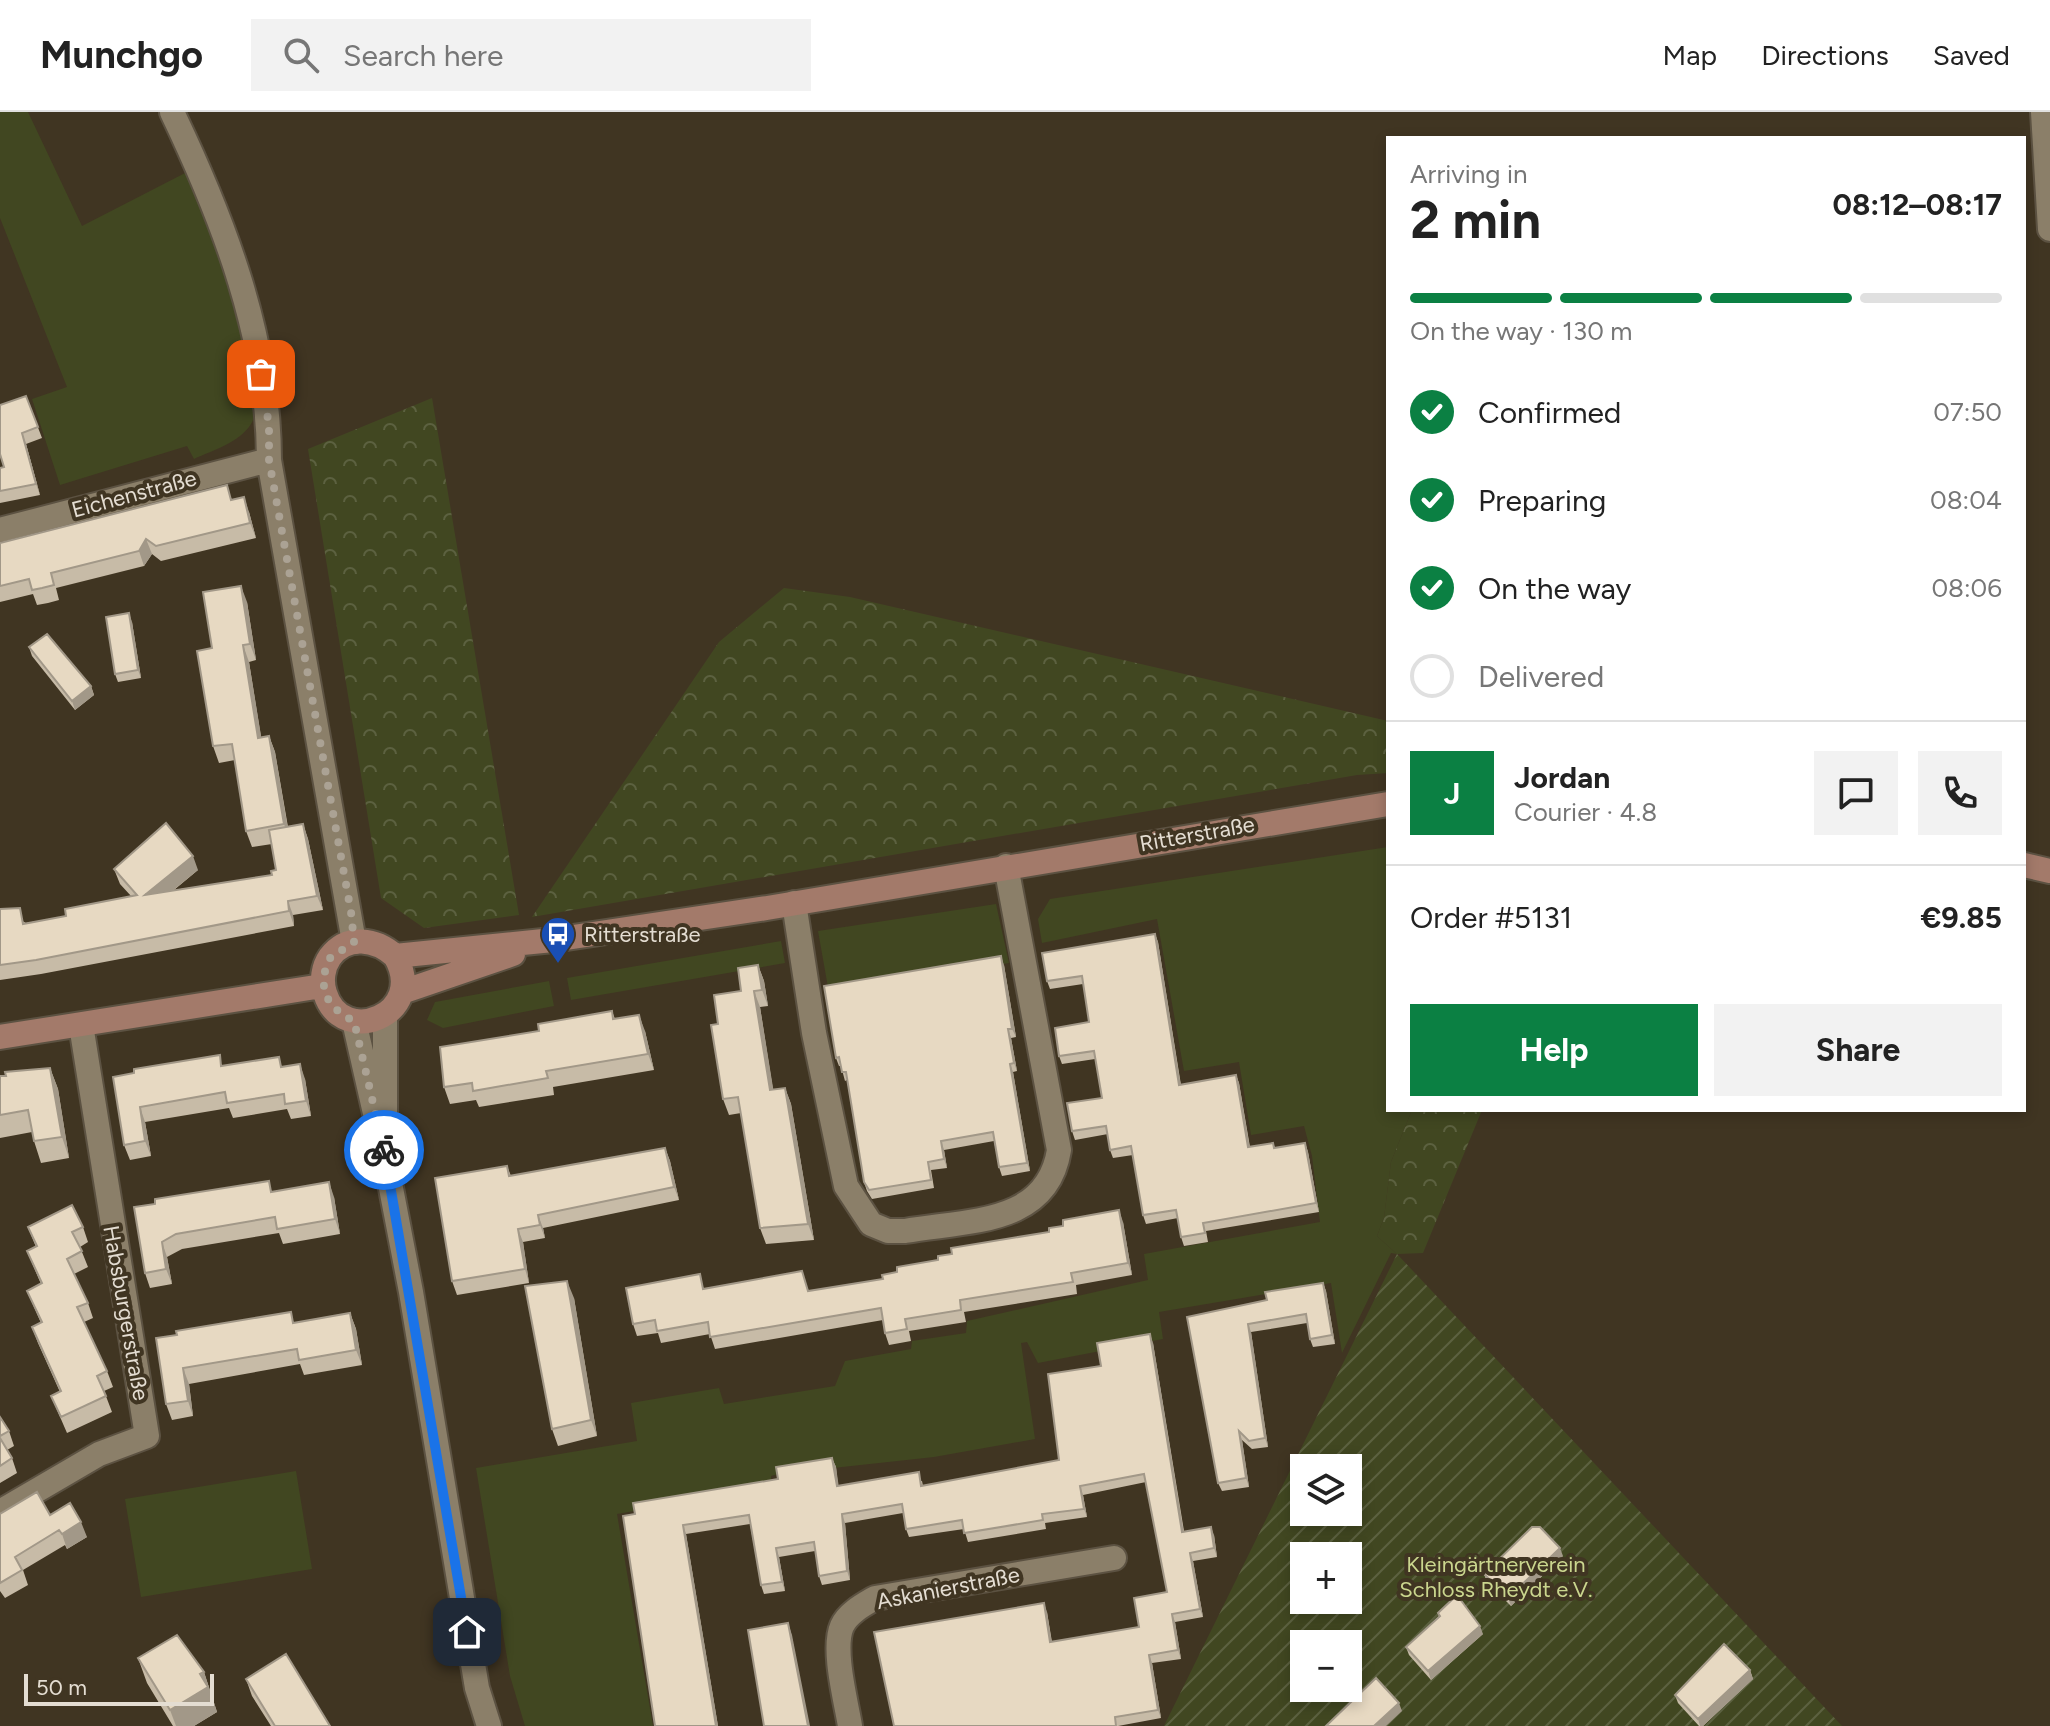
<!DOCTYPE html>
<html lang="en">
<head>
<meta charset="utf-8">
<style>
  :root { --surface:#fff; --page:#f2f2f2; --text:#222; --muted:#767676; --line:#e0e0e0; --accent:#0b8043 }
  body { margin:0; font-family:Figtree,sans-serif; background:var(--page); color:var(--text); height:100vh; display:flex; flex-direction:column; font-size:30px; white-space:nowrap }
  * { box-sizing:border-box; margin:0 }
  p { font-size:26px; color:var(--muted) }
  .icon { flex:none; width:44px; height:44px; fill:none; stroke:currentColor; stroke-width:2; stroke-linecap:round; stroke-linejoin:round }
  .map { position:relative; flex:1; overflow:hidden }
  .drawer { position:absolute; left:1386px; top:24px; width:640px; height:976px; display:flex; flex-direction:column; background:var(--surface); border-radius:0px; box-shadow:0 4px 12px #0003 }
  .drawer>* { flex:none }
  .buttons { position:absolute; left:1290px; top:1342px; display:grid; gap:16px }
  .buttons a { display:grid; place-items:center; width:72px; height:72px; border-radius:0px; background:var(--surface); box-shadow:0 4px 12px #0003; font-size:40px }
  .scale { position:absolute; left:24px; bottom:20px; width:190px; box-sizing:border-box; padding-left:8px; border:4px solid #e4ddd2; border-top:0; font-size:22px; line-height:28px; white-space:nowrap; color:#e4ddd2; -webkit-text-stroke:6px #403522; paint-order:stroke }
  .pin { position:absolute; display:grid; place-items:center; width:68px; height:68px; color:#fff; margin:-34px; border-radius:16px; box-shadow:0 4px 12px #0006 }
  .courier { position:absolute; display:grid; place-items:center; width:80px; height:80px; margin:-40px; border:6px solid #1a73e8; border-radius:50%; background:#fff; color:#222; box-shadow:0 2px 10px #0007 }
  .headline em { font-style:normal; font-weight:700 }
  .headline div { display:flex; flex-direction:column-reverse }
  .headline { display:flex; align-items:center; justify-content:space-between; height:136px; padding:0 24px }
  h1 { font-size:52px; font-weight:700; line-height:60px }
  .bar { display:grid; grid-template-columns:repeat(4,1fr); gap:12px 8px; align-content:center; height:96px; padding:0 24px }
  .bar i { height:10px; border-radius:6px; background:var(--line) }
  .bar .selected { background:var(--accent) }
  .bar p { grid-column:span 4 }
  .line { display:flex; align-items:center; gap:20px; padding:0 24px; border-top:2px solid var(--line) }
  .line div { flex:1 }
  .round { display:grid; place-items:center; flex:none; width:84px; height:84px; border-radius:0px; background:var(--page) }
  ol { padding:0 24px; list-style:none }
  li { display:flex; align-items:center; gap:24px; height:88px }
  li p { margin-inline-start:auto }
  li .icon { padding:8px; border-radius:50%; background:var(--accent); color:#fff; stroke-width:4 }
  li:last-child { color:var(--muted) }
  li i { width:44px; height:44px; border:4px solid var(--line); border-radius:50% }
  .cta { display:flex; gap:16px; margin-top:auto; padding:16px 24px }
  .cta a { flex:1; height:92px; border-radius:0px; background:var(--accent); color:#fff; font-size:32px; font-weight:700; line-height:92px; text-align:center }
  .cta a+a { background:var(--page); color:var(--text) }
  header { display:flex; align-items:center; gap:48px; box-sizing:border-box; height:112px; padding:0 40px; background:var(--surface); border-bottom:2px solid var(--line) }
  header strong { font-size:38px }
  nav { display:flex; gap:44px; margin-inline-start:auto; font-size:28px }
  .search { width:560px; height:72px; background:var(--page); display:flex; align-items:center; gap:20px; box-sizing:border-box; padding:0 28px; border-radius:0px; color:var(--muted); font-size:30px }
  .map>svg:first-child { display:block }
  .green { fill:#414721 }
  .forest { fill:url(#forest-crowns) }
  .garden { fill:url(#garden-furrows); fill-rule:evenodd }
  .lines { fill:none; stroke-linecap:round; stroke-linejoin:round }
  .minor-casing { stroke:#5c5242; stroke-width:28 }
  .secondary-casing { stroke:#5c5242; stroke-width:28 }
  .minor { stroke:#8b7f69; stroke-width:24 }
  .secondary { stroke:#a37a6a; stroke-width:24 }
  .wall { fill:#c7bba7 }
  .shaded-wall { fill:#a29888 }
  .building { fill:#e7d9c2; stroke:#a29888; stroke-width:2 }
  .done { stroke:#aba294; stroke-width:8; stroke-dasharray:0 14.4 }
  .route { stroke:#1a73e8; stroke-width:10 }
  .labels { text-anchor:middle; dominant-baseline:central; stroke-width:8; stroke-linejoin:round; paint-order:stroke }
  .street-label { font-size:22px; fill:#e4ddd2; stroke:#403522 }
  .poi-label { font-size:22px; fill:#e4ddd2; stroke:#403522; text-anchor:start }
  .park-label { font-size:22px; fill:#cad68e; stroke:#403522 }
</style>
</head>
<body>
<header>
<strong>Munchgo</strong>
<div class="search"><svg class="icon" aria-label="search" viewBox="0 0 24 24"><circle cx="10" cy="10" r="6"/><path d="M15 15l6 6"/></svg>Search here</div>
<nav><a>Map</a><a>Directions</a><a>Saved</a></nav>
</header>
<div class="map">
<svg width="2050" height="1614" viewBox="0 0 2050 1614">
  <defs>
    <pattern id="forest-crowns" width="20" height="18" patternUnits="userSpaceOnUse" patternTransform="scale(2)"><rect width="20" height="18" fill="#414721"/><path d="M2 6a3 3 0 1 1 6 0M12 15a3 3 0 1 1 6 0" fill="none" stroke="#5c6140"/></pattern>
    <pattern id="garden-furrows" width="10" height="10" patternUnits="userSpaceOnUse" patternTransform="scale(2)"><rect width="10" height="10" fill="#414721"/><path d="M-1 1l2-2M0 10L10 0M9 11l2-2" fill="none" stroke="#5c6140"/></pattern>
  </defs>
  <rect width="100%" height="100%" fill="#403522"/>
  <path class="green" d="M0,0H28L82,114L189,59C204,100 273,279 251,312C239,331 213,338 194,347L187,334L60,373L32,287L67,275L0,106Z
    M1388,735V998H1412L1391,1050L1384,1106L1377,1124L1397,1142L1391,1141L1342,1241L1331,1171L1159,1200L1163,1227L1038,1251L1027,1230L1021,1231L1035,1327L934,1345L778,1362L771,1364L772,1375L617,1402L653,1614H525L510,1564L476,1356L637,1329L631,1291L719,1276L724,1292L835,1274L845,1249L911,1237L912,1229L966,1221L967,1209L1148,1168L1144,1142L1320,1110L1312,1044L1304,1014L1251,1023L1239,950L1184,959L1157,807L1042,831L1038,807L1050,787Z
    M996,792L1009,851L829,881L818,819Z
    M781,829L785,851L571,888L567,866Z
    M549,869L554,894L443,916L427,908L435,890Z
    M296,1359L312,1457L141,1485L125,1387Z"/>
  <path class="forest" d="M432,286L519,803L424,816L381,786L308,337Z
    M784,476L850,485L1388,609V661L1357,663L532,805L719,530Z
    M1412,998H1482L1423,1141L1397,1142L1377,1124L1384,1106L1391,1050Z"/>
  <path class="garden" d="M1397,1142L1842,1614H1164ZM1304,1356H1348V1400H1304ZM1304,1444H1348V1488H1304ZM1304,1532H1348V1576H1304Z"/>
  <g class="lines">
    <g class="minor-casing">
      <path id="minor" d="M172,0C224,109 269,226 269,348L354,830
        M2043,0L2050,117
        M0,418L269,348
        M794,791L814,921L846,1074L871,1112L888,1119H905C967,1108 1047,1114 1059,1038L1006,754
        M385,904V1003
        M354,909L385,1045L411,1180L477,1576L489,1614
        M0,1400L99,1342L147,1324L81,913
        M850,1614C846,1589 832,1537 842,1514C848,1501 863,1493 875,1486L1114,1446"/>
    </g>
    <g class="secondary-casing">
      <path id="secondary" d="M2024,753L2050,759
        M395,844C429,902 342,937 325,881C321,869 323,855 330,845C347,822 376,827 395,844L553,828L767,796L1388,692
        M402,880L513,842
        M0,925L322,874"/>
    </g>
    <use href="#minor" class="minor"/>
    <use href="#secondary" class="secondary"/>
  </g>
  <path class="wall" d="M26,284L42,326L26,332L40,383L0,391V356L4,355Z
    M233,388L249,400L256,426L161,449L152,442L144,454L56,476L59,488L48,491L37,493L33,482L0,490V431Z
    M247,490L256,548L249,550L261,625L269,624L275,640L288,715L303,712L308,727L323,798L293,803L294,814L41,862L0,868V797L26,811L66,804L131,784L120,772L114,757L198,758L174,778L272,763L276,758L272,732L252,735L246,719L235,648L219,651L213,634L212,536Z
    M132,510L141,566L118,570L115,562Z
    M29,535L91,574L94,583L75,598L32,544Z
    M1155,822L1158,830L1181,973L1236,963L1239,971L1250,1035L1273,1031L1275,1036L1305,1031L1308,1040L1319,1100L1206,1119L1208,1130L1184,1134L1181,1125L1178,1106L1146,1112L1143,1103L1133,1043L1113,1046L1110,1038L1108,1022L1075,1028L1072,1019L1102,986L1095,947L1062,952L1059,944L1089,910L1083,872L1050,877L1047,869Z
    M758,853L764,869L768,894L760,895L773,978L785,976L791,992L814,1128L766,1132L760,1116L741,1001L729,1003L723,987L718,912Z
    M1004,853L1016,925L1011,926L1017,959L1013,960L1030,1059L1002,1064L999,1055L994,1029L944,1038L947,1056L931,1058L934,1076L872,1087L867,1079L864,1070L847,968L845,969L841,954H839L836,946Z
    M612,899L615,907L645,919L654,958L553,975L554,983L479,995L476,988L450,992L444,975L539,919Z
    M224,954L283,955L305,967L311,1004L291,1007L287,997L233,1006L229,996L145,1010L151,1044L130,1048L124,1033L113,965Z
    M50,956L58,977L69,1046L41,1051L34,1029L32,1020L0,1026V964Z
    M665,1036L670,1049L679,1088L543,1116L545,1126L523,1130L529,1171L457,1183L452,1169L507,1054L511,1064Z
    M273,1079L334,1085L340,1122L283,1132L279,1121L182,1137L167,1145L172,1172L150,1176L145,1161L134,1095Z
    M1123,1110L1132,1163L1076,1173L1077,1182L964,1200L966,1210L909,1219L911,1229L889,1233L885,1221L883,1208L715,1237L710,1222L661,1231L658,1221L637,1224L633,1212L705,1176L809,1179L883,1167L897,1160L938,1148Z
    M28,1115H83L88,1130L80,1135L88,1155L74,1162L88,1191L93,1206L84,1210L107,1259L113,1275L104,1279L112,1300L67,1321L51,1284L60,1280L38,1231L32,1215L41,1211L27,1179L41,1172L27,1139L36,1135Z
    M1323,1171L1326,1179L1335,1232L1313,1235L1310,1227L1307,1211L1251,1220L1268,1335L1252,1337L1242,1328L1249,1375L1222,1379L1218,1371L1187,1205L1267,1188Z
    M574,1186L597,1324L558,1334L552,1317Z
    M350,1201L356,1217L362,1253L304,1263L300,1252L189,1272L193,1304L172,1308L166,1292L156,1226L295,1211Z
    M1153,1231L1184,1419L1214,1423L1217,1445L1193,1449L1203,1505L1175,1510L1181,1547L1152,1551L1161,1606L1118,1614H894L1047,1500L1052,1530L1139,1515L1167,1480L1146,1370L1083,1383L1087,1405L1045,1411L1046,1417L968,1430L964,1417L909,1425L906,1417L903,1401L845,1411L850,1468L822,1473L819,1464L815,1439L779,1445L785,1479L764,1482L761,1473L750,1412L686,1422L718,1614H655L635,1402L778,1367L832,1346L836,1355L838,1374L922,1369L923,1374L1059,1348L1101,1254Z
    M0,1305L9,1319L14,1334L7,1338L12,1346L17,1361L0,1371Z
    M0,1402L50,1403L87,1425L67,1437L65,1433L23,1458L28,1473L5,1486L0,1479Z
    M1563,1444L1511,1494L1487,1470L1484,1462Z
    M1438,1501L1483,1522L1431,1568L1409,1543L1406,1535L1439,1505Z
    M138,1546L204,1560L217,1600L194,1614H173L147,1571Z
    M1750,1558L1753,1567L1703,1614H1699L1678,1591L1675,1583Z
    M246,1567L330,1614H271L252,1584Z"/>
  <path class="shaded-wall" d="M22,321L26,332L40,383L36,372Z
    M244,385L249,400L256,426L250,411Z
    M146,427L152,442L144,454L139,439Z
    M241,474L247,490L256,548L250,532Z
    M129,501L132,510L141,566L138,558Z
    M243,533L249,550L264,642L258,626Z
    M91,574L94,583L75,598L72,589Z
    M269,624L275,640L290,729L284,712Z
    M303,712L308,727L323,798L317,784Z
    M193,744L198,758L150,797L145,783Z
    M288,789L293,803L294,814L289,799Z
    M1155,822L1158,830L1182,981L1179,973Z
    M1001,844L1004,853L1016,925L1012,917Z
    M758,853L764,869L768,894L762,878Z
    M754,879L760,895L776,994L770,978Z
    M639,903L645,919L654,958L648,942Z
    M1008,917L1011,926L1017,959L1014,951Z
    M300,952L305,967L311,1004L306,989Z
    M1010,952L1013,960L1030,1059L1027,1051Z
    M50,956L58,977L69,1046L62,1025Z
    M1236,963L1239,971L1251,1043L1248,1035Z
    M785,976L791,992L814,1128L808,1112Z
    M140,995L145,1010L151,1044L145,1029Z
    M941,1029L944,1038L947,1056L944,1047Z
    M1305,1031L1308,1040L1319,1100L1316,1091Z
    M665,1036L670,1049L679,1088L674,1075Z
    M329,1070L334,1085L340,1122L335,1107Z
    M1119,1098L1123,1110L1132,1163L1128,1151Z
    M538,1103L543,1116L545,1126L540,1113Z
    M518,1117L523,1130L529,1171L525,1157Z
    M162,1130L167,1145L172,1172L166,1157Z
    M567,1169L574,1186L597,1324L591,1308Z
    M1323,1171L1326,1179L1335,1232L1332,1223Z
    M350,1201L356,1217L362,1253L356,1238Z
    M1248,1212L1251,1220L1268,1335L1265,1326Z
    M1150,1222L1153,1231L1185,1428L1182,1420Z
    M183,1256L189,1272L193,1304L188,1289Z
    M1239,1319L1242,1328L1249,1375L1246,1366Z
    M832,1346L836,1355L840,1383L837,1374Z
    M1080,1374L1083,1383L1087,1405L1084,1397Z
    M842,1402L845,1411L850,1468L847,1459Z
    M81,1410L87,1425L67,1437L62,1422Z
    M683,1413L686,1422L718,1614H716Z
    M1211,1415L1214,1423L1217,1445L1214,1436Z
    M776,1436L779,1445L785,1479L782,1470Z
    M1560,1436L1563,1444L1511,1494L1508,1486Z
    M1190,1441L1193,1449L1203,1505L1200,1497Z
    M1044,1491L1047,1500L1053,1539L1050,1530Z
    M1172,1502L1175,1510L1181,1547L1178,1538Z
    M788,1511L792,1523L810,1614H808Z
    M1480,1514L1483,1522L1431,1568L1428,1559Z
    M1149,1543L1152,1551L1161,1606L1158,1598Z
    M1750,1558L1753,1567L1703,1614H1700L1698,1607Z
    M204,1560L217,1600L194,1614H176L170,1598Z
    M1399,1591L1402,1599L1386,1614H1374Z"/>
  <path class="building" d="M26,284L38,315L22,321L36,372L0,379V356L4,355L0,342V293Z
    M227,373L231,388L244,385L250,411L156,434L146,427L139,439L51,461L54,473L42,476L32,478L29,467L0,474V431Z
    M241,474L250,532L243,533L258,626L269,624L284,712L246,719L232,632L213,634L197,539L212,536L203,480Z
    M129,501L138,558L115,562L106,505Z
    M47,522L91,574L72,589L29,535Z
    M166,711L193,744L145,783L272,763L271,759L276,758L269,718L303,712L317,784L288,789L289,799L36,848L0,853V797L20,796L23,812L66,804L65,797L137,783L114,757Z
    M1155,822L1179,973L1236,963L1248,1035L1273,1031L1274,1036L1305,1031L1316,1091L1203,1111L1205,1121L1181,1125L1176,1098L1143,1103L1131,1034L1110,1038L1106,1014L1072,1019L1067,991L1102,986L1094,939L1059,944L1055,916L1089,910L1082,864L1047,869L1042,841Z
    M1001,844L1012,917H1008L1014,951L1010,952L1027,1051L999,1055L993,1020L941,1029L944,1047L928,1050L931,1068L869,1078L864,1070L846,960H842L839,945L836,946L824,874Z
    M758,853L762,878L754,879L770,978L785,976L808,1112L760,1116L738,985L723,987L711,913L718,912L714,883L741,879L738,856Z
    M612,899L613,907L639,903L648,942L546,959L548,966L473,979L472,971L444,975L440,935L539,919L538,912Z
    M220,943L221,954L279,945L281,955L300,952L306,989L285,992L284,982L227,991L225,980L140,995L145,1029L124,1033L113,965L134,961V957Z
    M50,956L62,1025L34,1029L28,998L0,1003V964H6L5,960Z
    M665,1036L674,1075L538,1103L540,1113L518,1117L525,1157L452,1169L435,1066L507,1054L509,1064Z
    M269,1069L271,1080L329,1070L335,1107L277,1117L275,1105L176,1122L162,1130L166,1157L145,1161L134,1095L155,1092V1087Z
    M72,1093L83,1115L72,1120L82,1139L67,1147L88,1191L77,1195L107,1259L97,1264L106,1284L61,1305L51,1284L61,1279L32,1215L42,1210L27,1179L42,1171L27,1139L37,1134L28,1115Z
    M1119,1098L1128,1151L1071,1161L1073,1170L960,1188L961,1198L905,1207L907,1217L885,1221L881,1196L710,1225L708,1210L657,1219L655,1208L633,1212L626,1176L700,1162L703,1177L802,1159L808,1179L883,1167L882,1163L897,1160V1155L938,1148V1144L952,1142L951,1136L1049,1120V1116L1063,1114V1108Z
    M567,1169L591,1308L552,1317L525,1174Z
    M1323,1171L1332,1223L1310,1227L1306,1202L1248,1212L1265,1326L1249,1329L1239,1319L1246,1366L1218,1371L1187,1205L1267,1188L1265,1180Z
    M291,1200L293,1211L350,1201L356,1238L299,1248L297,1237L183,1256L188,1289L166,1292L156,1226L177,1223L176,1219Z
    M1150,1222L1182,1420L1211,1415L1214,1436L1190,1441L1200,1497L1172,1502L1178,1538L1149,1543L1158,1598L1115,1605L1116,1614H894L874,1520L1044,1491L1050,1530L1139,1515L1134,1486L1167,1480L1144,1362L1080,1374L1084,1397L1042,1402L1043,1408L964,1421L962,1408L906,1417L902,1392L842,1402L847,1459L819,1464L814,1430L776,1436L782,1470L761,1473L749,1403L683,1413L716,1614H655L623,1404L635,1402L633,1391L778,1367L776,1355L832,1346L837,1374L919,1360L921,1374L1059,1348L1048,1262L1101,1254L1097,1231Z
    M0,1305L9,1319L0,1324Z
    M0,1326L12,1346L0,1354Z
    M37,1380L50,1403L70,1391L81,1410L62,1422L59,1418L15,1445L22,1458L0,1471V1402Z
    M1532,1415H1540L1560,1436L1508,1486L1484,1462Z
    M1457,1483L1480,1514L1428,1559L1406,1535L1440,1504L1438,1501Z
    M788,1511L808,1614H764L748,1518Z
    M177,1523L204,1560L200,1562L208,1575L170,1598L138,1546Z
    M1724,1532L1750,1558L1698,1607L1675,1583Z
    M286,1542L330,1614H275L246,1567Z
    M1376,1566L1399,1591L1374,1614H1326Z"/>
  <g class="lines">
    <path class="done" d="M261,262L269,314V348L351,800L354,830L330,846C316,874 326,896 354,909L384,1038"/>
    <path class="route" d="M384,1038L467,1520"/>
  </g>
  <defs>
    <g id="bus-pin" transform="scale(1.8)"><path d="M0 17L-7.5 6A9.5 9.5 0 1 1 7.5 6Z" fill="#1a4fb4" stroke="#403522"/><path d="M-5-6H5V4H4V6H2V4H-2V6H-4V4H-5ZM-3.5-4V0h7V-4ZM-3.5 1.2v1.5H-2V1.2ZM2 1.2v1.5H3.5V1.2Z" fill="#fff"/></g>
  </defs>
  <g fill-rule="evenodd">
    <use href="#bus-pin" x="558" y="822"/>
  </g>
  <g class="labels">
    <g class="street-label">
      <text transform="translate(134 382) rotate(-15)">Eichenstraße</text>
      <text transform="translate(1197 722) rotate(-10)">Ritterstraße</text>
      <text transform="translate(126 1201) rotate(80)">Habsburgerstraße</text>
      <text transform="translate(948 1476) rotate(-11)">Askanierstraße</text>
    </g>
    <g class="poi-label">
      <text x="584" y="822">Ritterstraße</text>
    </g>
    <g class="park-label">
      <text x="1496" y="1452">Kleingärtnerverein<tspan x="1496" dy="25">Schloss Rheydt e.V.</tspan></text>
    </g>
  </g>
</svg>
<div class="buttons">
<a><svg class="icon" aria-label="layers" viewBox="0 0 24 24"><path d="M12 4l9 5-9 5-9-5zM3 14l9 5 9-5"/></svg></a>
<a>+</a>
<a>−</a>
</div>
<div class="scale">50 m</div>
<div class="pin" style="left:261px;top:262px;background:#ea580c"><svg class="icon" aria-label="bag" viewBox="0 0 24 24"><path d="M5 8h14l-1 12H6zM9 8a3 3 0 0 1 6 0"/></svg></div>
<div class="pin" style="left:467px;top:1520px;background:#1f2937"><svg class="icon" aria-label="home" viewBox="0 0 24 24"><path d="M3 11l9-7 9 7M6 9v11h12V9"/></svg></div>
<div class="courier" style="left:384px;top:1038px"><svg class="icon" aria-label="bike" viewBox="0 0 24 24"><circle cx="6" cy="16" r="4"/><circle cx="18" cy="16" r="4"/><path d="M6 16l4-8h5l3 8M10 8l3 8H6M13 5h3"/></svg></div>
<section class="drawer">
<div class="headline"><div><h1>2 min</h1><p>Arriving in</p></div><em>08:12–08:17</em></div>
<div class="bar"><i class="selected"></i><i class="selected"></i><i class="selected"></i><i></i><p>On the way · 130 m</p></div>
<ol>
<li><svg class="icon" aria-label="check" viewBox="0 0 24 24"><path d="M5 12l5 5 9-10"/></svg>Confirmed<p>07:50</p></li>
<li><svg class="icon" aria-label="check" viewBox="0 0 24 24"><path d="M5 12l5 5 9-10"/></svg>Preparing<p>08:04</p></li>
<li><svg class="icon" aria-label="check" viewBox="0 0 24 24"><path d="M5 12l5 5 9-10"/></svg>On the way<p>08:06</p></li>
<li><i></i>Delivered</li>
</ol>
<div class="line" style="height:144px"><b class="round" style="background:var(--accent);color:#fff">J</b><div><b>Jordan</b><p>Courier · 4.8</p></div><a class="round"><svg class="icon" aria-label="chat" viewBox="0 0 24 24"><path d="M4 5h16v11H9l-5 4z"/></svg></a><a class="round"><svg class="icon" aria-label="phone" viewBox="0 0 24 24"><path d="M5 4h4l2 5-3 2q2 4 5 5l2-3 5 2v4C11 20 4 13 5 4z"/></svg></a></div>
<div class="line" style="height:104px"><div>Order #5131</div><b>€9.85</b></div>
<div class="cta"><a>Help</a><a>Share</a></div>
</section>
</div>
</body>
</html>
